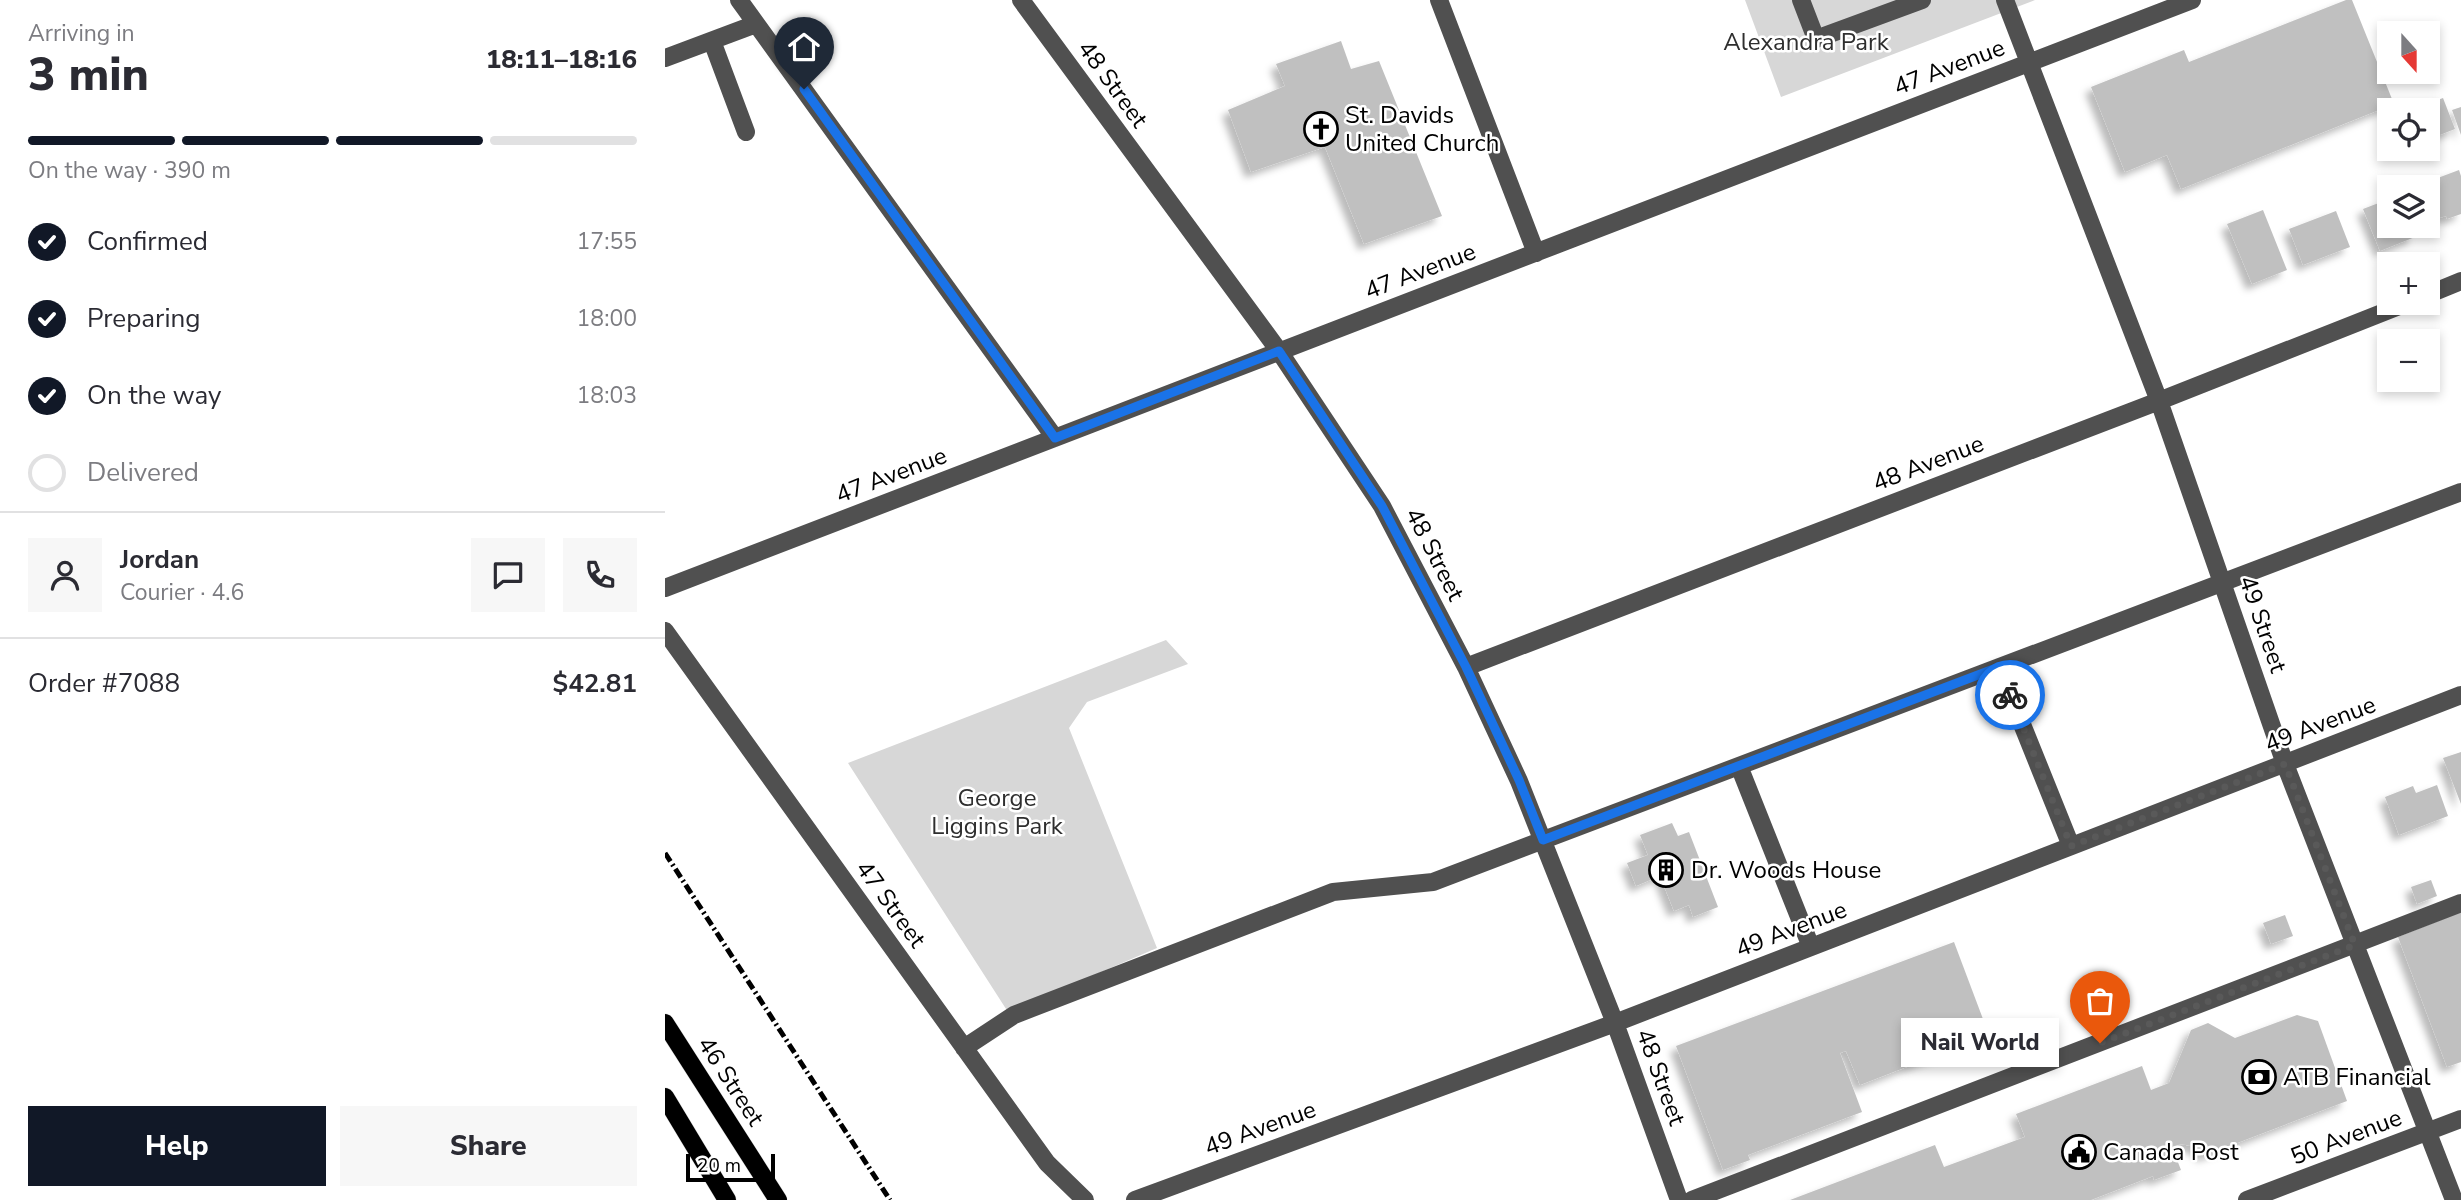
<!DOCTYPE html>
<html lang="en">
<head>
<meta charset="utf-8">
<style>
  :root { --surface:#fff; --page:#f7f7f7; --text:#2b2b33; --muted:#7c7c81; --line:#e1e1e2; --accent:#111827 }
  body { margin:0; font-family:"Nunito Sans",sans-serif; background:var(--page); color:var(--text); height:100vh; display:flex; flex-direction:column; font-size:26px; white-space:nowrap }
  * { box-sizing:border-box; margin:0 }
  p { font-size:23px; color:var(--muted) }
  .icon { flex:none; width:38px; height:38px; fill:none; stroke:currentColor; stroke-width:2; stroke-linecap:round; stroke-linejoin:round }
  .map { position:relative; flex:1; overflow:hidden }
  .details { display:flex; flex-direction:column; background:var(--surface); width:665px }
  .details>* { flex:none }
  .needle { width:46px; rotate:159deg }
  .tools { position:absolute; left:1712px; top:21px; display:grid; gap:14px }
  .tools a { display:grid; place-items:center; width:63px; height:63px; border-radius:0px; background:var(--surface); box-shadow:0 4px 10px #0003; font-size:35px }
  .scale { position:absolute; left:21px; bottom:18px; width:89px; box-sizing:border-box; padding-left:7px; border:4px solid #000; border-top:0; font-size:19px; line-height:24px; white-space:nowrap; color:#000; -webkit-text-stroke:5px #fff; paint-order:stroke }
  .pin { position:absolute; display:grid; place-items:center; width:60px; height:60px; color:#fff; margin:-72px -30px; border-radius:50% 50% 50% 0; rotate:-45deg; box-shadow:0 0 7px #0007 }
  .pin .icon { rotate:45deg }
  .courier { position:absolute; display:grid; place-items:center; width:70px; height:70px; margin:-35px; border:5px solid #1a73e8; border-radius:50%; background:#fff; color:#222; box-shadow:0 2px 9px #0007 }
  .bubble { position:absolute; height:49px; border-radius:0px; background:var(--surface); box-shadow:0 4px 10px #0003; font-size:23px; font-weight:800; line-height:49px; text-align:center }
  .overview em { font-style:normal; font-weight:800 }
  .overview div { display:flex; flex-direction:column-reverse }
  .overview { display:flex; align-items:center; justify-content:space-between; height:119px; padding:0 28px }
  h1 { font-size:46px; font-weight:800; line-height:52px }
  .bar { display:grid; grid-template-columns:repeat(4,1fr); gap:10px 7px; align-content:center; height:84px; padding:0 28px }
  .bar i { height:9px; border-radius:5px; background:var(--line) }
  .bar .on { background:var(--accent) }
  .bar p { grid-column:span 4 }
  .line { display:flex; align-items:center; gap:18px; padding:0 28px; border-top:2px solid var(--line) }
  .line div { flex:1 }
  .round { display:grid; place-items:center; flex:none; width:74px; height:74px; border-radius:0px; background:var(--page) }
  ol { padding:0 28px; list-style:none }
  li { display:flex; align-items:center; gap:21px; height:77px }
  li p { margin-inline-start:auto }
  li .icon { padding:7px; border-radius:50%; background:var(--accent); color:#fff; stroke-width:4 }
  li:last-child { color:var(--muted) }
  li i { width:38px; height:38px; border:4px solid var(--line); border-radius:50% }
  .cta { display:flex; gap:14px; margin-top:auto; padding:14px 28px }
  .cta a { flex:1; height:80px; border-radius:0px; background:var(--accent); color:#fff; font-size:28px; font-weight:800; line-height:80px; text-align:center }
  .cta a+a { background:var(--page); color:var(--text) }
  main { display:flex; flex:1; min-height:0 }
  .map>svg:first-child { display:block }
  .green { fill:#d7d7d7 }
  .building { fill:#c0c0c0; filter:url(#shadow) }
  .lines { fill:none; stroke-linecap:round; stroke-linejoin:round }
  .major-casing { stroke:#dbdbdb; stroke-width:19 }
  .minor { stroke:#505050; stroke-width:18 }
  .major { stroke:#000; stroke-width:18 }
  .rail { stroke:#000; stroke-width:5; stroke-dasharray:10 3.5 2 3.5; stroke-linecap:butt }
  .done { stroke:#595959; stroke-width:7; stroke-dasharray:0 12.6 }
  .route { stroke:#1a73e8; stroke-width:9 }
  .labels { text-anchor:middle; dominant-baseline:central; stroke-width:5; stroke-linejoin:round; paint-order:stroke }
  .park-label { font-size:24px; fill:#2e2e2e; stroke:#fff }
  .street-label { font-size:24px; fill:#000; stroke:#fff }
  .poi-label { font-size:24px; fill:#000; stroke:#fff; text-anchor:start }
</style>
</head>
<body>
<main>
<section class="details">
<div class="overview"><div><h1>3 min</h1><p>Arriving in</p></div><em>18:11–18:16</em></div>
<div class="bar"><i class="on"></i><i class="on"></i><i class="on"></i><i></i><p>On the way · 390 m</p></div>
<ol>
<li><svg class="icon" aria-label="check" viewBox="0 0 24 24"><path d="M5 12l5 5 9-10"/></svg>Confirmed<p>17:55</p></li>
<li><svg class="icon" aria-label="check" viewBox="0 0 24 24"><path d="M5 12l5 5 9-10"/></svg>Preparing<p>18:00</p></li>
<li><svg class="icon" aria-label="check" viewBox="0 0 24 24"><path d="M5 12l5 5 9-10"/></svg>On the way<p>18:03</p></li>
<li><i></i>Delivered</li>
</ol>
<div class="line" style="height:126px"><a class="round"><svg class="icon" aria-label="person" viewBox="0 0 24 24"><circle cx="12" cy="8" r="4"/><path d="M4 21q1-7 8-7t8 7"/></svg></a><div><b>Jordan</b><p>Courier · 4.6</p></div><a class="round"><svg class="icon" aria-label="chat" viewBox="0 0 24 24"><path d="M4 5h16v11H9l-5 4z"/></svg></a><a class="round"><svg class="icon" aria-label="phone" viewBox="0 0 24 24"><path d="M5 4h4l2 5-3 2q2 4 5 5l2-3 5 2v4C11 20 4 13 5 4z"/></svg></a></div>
<div class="line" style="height:91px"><div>Order #7088</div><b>$42.81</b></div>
<div class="cta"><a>Help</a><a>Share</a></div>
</section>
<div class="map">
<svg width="1796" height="1200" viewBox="0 0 1796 1200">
  <defs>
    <filter id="shadow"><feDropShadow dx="-6" dy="6" stdDeviation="3.5" flood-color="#0004"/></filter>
  </defs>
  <rect width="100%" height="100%" fill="#fff"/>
  <path class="green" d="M1080,0H1370L1116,97Z
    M501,640L523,664L422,702L404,728L492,948L343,1012L183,763Z"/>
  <path class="building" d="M1681,0H1687L1729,104L1516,189L1502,155L1460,172L1426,87L1519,50L1524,62Z
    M676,41L686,69L714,61L777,216L699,244L660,147L586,172L563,110L620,86L611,64Z
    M1778,98L1790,129L1767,138L1762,126V110H1756L1755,107Z
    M1796,107V135L1787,110Z
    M1794,170L1796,176V214L1782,219L1781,216L1767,220L1762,207V187L1754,185Z
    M1724,199V226H1745L1750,237L1715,251L1698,209Z
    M1598,210L1622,270L1587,284L1562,224Z
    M1671,211L1685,247L1638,265L1624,229Z
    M1796,752V804L1778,758Z
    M1772,785L1783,816L1734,835L1720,797L1748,786L1751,793Z
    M1007,823L1013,836L1024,832L1053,907L1028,917L1024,905L1009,911L995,876L971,886L962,863L983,855L975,835Z
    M1766,880L1772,896L1752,904L1746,887Z
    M1796,912V1062L1782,1067L1733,937Z
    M1620,915L1628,936L1606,944L1598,923Z
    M1289,942L1324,1035L1195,1085L1181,1051L1175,1053L1197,1112L1083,1155L1085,1160L1058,1170L1011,1046Z
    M1632,1015L1653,1021L1682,1101L1538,1156L1534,1150L1526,1146L1516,1144L1507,1147L1516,1170L1489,1180L1488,1176L1426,1200H1125L1270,1145L1279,1167L1360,1137L1351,1114L1477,1066L1486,1090L1504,1083L1526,1030L1543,1023L1570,1038Z"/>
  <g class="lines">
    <g class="major-casing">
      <path id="major" d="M0,1023L113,1200
        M0,1097L62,1200"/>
    </g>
    <path class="minor" d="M74,0L390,438
      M356,0L614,351L717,506L801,667L854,781L950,1023L1014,1200
      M774,0L871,253
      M1136,0L1151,39L1257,0
      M1340,0L1494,401L1620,764L1789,1200
      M47,41L81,132
      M0,58L91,24
      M1762,295L1796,281
      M0,588L1527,0
      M0,631L382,1163L420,1200
      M801,667L1494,401L1742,303
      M1334,667L1406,846
      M1074,766L1146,947
      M299,1048L349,1015L668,892L768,882L1796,492
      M470,1200L950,1023L1796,695
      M1027,1200L1796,903
      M1582,1200L1796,1119"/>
    <use href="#major" class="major"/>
    <path class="rail" d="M0,853L225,1200"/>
  </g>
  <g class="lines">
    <path class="done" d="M1345,695L1406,846L1620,764L1690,945L1435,1043"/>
    <path class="route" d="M139,89L390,438L614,351L717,506L801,667L854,780L878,840L1334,667L1345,695"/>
  </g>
  <defs>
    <g id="church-ring" transform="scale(1.75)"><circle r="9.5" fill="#fff" stroke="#000" stroke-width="1.5"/><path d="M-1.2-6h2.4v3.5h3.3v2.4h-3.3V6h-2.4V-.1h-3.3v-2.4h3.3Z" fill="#000"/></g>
    <g id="building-ring" transform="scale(1.75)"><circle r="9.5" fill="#fff" stroke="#000" stroke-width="1.5"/><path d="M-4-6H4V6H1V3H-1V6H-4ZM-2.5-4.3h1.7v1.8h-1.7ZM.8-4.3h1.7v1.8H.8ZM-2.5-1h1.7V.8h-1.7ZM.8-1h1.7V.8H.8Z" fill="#000"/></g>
    <g id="bank-ring" transform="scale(1.75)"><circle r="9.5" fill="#fff" stroke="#000" stroke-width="1.5"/><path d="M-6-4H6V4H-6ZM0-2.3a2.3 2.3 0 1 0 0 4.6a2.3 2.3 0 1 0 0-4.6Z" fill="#000"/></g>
    <g id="civic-ring" transform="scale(1.75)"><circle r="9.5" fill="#fff" stroke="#000" stroke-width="1.5"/><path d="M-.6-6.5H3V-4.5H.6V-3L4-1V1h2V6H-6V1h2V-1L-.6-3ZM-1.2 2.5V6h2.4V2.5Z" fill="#000"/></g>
  </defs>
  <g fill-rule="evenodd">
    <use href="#church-ring" x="656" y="129"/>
    <use href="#building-ring" x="1001" y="870"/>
    <use href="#bank-ring" x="1594" y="1077"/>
    <use href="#civic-ring" x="1414" y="1152"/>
  </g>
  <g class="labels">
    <g class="park-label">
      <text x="1141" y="42">Alexandra Park</text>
      <text x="332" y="798">George<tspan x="332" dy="28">Liggins Park</tspan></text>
    </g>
    <g class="street-label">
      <text transform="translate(1284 67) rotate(-21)">47 Avenue</text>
      <text transform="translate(448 84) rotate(54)">48 Street</text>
      <text transform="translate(755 271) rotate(-21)">47 Avenue</text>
      <text transform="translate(1263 463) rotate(-21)">48 Avenue</text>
      <text transform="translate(226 475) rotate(-21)">47 Avenue</text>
      <text transform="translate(770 554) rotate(63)">48 Street</text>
      <text transform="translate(1598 624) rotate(71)">49 Street</text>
      <text transform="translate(1655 724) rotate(-21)">49 Avenue</text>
      <text transform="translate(226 904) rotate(54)">47 Street</text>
      <text transform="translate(1126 929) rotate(-21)">49 Avenue</text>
      <text transform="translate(996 1077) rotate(70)">48 Street</text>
      <text transform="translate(66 1081) rotate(57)">46 Street</text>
      <text transform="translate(595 1128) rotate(-20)">49 Avenue</text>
      <text transform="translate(1681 1137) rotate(-21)">50 Avenue</text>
    </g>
    <g class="poi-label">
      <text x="680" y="115">St. Davids<tspan x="680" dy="28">United Church</tspan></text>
      <text x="1026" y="870">Dr. Woods House</text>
      <text x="1618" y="1077">ATB Financial</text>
      <text x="1438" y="1152">Canada Post</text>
    </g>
  </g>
</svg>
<div class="tools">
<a><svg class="needle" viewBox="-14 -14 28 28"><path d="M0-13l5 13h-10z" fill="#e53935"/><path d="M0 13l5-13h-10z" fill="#7c7c81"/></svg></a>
<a><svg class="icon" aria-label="locate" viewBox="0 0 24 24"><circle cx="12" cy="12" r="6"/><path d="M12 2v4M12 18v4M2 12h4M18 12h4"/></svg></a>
<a><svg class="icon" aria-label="layers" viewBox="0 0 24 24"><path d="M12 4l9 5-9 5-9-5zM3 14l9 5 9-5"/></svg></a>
<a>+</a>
<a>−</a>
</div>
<div class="scale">20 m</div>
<div class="pin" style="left:1435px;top:1043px;background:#ea580c"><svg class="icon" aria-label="bag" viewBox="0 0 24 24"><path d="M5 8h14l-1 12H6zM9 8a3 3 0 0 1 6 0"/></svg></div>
<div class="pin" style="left:139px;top:89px;background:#1f2937"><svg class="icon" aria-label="home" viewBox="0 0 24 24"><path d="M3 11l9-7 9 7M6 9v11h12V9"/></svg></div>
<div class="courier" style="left:1345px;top:695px"><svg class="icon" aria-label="bike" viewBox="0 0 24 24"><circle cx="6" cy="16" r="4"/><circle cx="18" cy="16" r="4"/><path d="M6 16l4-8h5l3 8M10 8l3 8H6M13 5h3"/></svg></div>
<div class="bubble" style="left:1236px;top:1018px;width:158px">Nail World</div>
</div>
</main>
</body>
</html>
